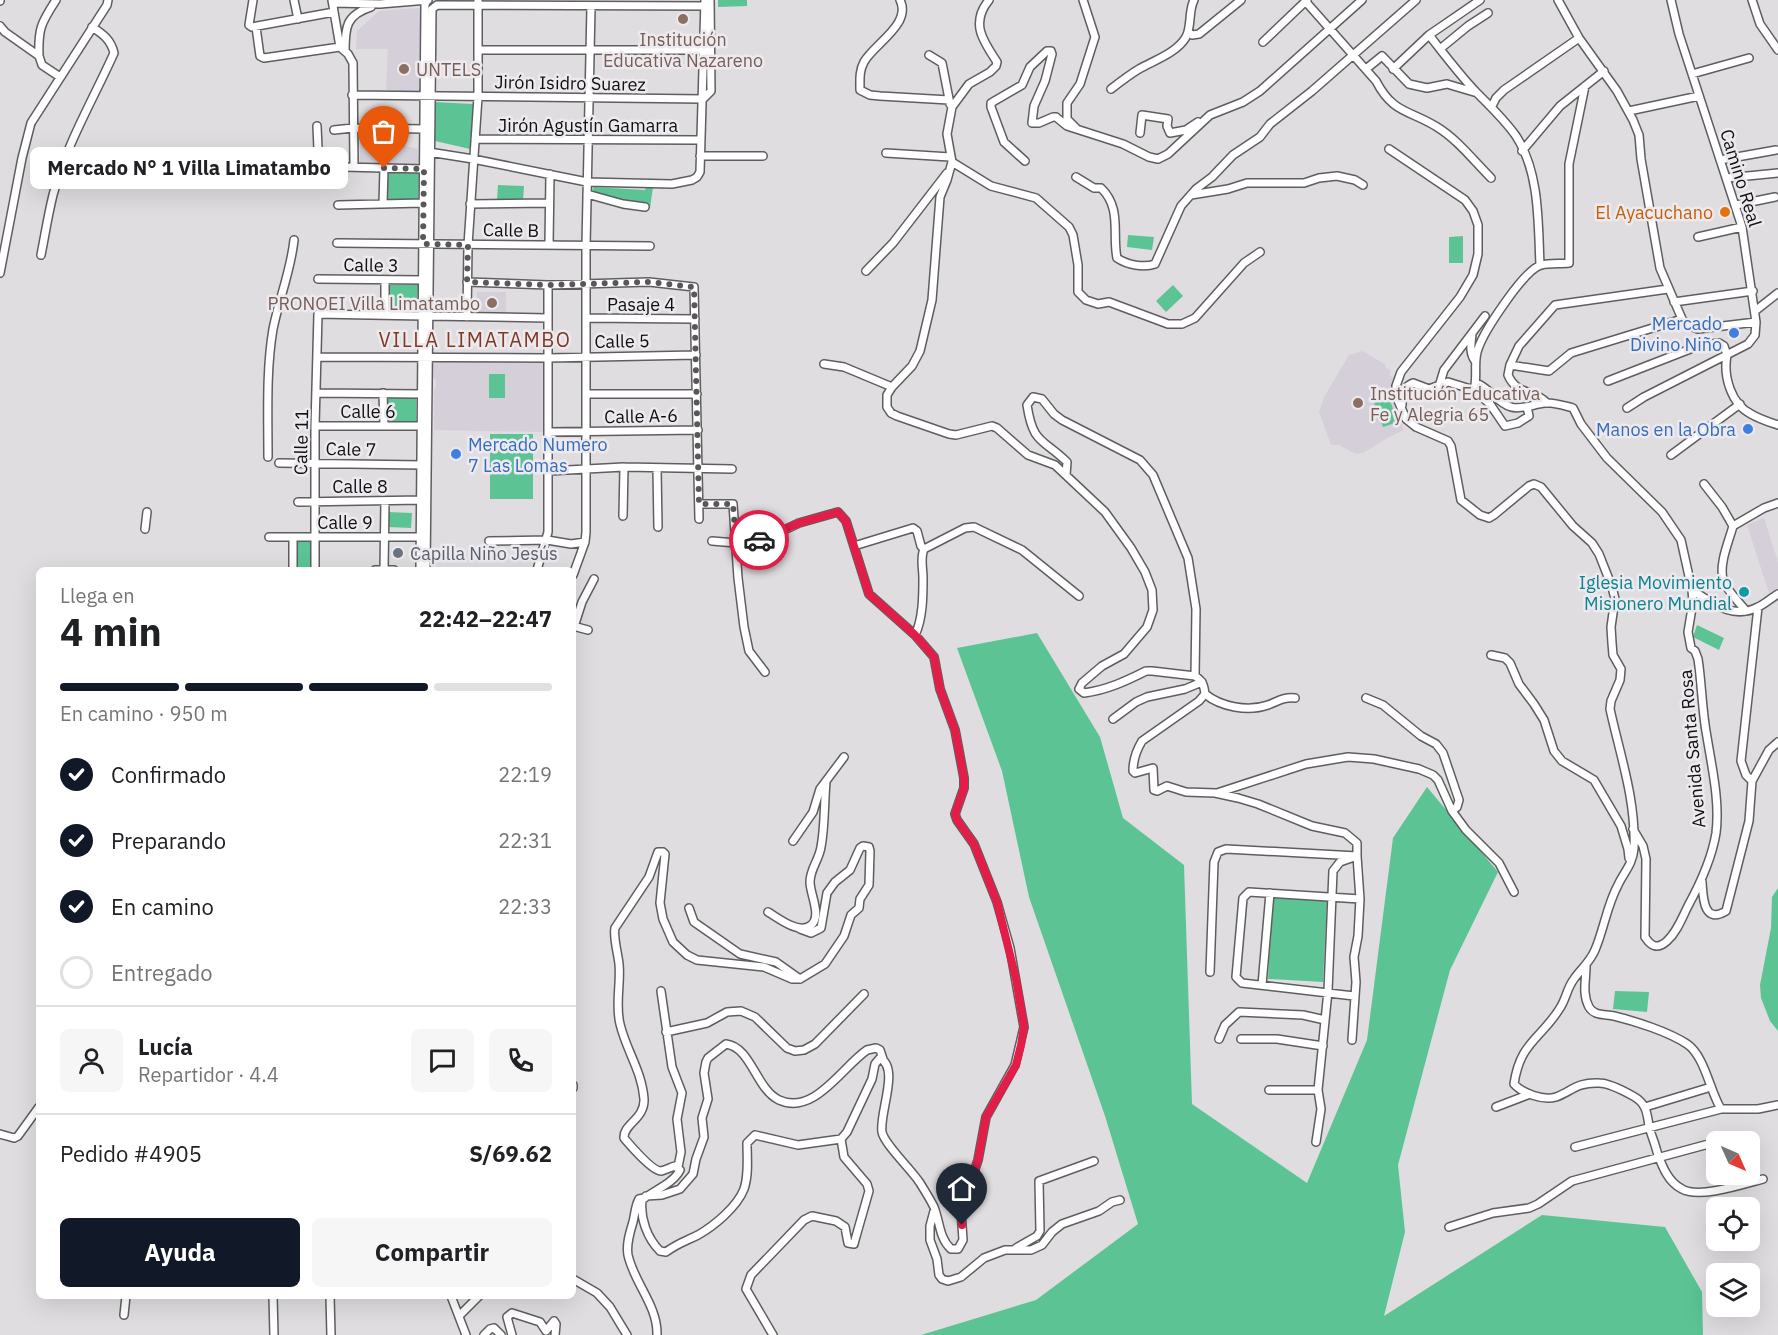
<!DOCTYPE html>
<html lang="es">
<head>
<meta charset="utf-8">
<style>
  :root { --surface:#fff; --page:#f6f6f6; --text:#202124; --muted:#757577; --line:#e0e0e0; --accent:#111827 }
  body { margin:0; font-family:"IBM Plex Sans",sans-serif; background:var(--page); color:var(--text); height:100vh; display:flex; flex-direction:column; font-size:22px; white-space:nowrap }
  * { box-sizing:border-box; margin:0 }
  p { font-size:20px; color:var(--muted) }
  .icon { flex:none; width:33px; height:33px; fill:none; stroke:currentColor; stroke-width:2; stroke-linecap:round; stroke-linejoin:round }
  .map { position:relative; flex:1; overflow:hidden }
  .details { position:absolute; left:36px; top:567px; width:540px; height:732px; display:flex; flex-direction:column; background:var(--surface); border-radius:9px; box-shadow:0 6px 24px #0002 }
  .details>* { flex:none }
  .needle { width:39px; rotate:135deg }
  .buttons { position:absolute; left:1706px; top:1131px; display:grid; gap:12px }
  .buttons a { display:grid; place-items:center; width:54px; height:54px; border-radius:9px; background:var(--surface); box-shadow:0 6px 24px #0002; font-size:30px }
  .pin { position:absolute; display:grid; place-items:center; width:51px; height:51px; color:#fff; margin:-62px -26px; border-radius:50% 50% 50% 0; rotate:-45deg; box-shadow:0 0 6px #0007 }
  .pin .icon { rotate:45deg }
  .courier { position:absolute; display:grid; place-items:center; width:60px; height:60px; margin:-30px; border:4px solid #e11d48; border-radius:50%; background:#fff; color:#222; box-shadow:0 2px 8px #0007 }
  .bubble { position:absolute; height:42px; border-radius:9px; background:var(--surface); box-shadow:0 6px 24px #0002; font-size:20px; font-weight:700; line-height:42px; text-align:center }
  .summary em { font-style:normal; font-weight:700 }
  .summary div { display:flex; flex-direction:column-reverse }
  .summary { display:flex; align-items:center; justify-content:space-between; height:102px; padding:0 24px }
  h1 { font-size:39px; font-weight:700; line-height:45px }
  .bar { display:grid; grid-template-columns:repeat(4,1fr); gap:9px 6px; align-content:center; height:72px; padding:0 24px }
  .bar i { height:8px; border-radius:4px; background:var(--line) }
  .bar .current { background:var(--accent) }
  .bar p { grid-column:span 4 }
  .line { display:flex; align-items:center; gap:15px; padding:0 24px; border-top:2px solid var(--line) }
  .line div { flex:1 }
  .round { display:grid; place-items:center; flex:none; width:63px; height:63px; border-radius:9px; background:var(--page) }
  ol { padding:0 24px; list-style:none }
  li { display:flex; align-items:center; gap:18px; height:66px }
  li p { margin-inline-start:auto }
  li .icon { padding:6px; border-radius:50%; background:var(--accent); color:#fff; stroke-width:4 }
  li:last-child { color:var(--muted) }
  li i { width:33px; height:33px; border:3px solid var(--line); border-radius:50% }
  .action { display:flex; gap:12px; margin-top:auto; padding:12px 24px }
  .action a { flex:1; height:69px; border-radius:9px; background:var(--accent); color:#fff; font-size:24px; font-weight:700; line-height:69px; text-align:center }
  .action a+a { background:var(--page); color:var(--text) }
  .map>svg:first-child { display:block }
  .built { fill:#d5cfd9 }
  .green { fill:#5cc494 }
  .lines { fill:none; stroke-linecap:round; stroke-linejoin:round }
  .minor-casing { stroke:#5f5d60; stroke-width:10 }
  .minor { stroke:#fff; stroke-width:7 }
  .done { stroke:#595859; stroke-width:6; stroke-dasharray:0 10.8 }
  .route { stroke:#e11d48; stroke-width:8 }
  .education-dot { fill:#8d6e63; stroke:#eceaee; stroke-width:2 }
  .food-dot { fill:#e8710a; stroke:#eceaee; stroke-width:2 }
  .shop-dot { fill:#3f7fe0; stroke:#eceaee; stroke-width:2 }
  .worship-dot { fill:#6b7280; stroke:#eceaee; stroke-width:2 }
  .culture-dot { fill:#0f9aa8; stroke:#eceaee; stroke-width:2 }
  .labels { text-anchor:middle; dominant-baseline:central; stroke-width:5; stroke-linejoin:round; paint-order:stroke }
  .education-label { font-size:18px; fill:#785e54; stroke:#eceaee; text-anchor:start }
  .street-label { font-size:18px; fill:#111011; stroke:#eceaee }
  .food-label { font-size:18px; fill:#c56008; stroke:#eceaee; text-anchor:end }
  .shop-label { font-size:18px; fill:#366cbe; stroke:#eceaee; text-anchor:end }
  .worship-label { font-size:18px; fill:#5b616d; stroke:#eceaee; text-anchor:start }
  .culture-label { font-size:18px; fill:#0d838f; stroke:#eceaee; text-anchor:end }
  .neighbourhood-label { font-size:20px; letter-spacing:1.5px; fill:#7e3a24; stroke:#eceaee }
</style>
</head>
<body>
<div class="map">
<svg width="1778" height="1335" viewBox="0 0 1778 1335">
  <rect width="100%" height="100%" fill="#dfdde0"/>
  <path class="built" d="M420,8L421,92L386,90L388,49H356L357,31L379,11Z
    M363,136L418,149L419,165L360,163V138Z
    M477,292H506V314L477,313Z
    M1363,351L1386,365L1385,367L1391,371L1389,375L1393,377L1396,374L1392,399L1404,430L1389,437L1363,453L1356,454L1339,445H1331L1319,412L1324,397L1349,355Z
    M435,361L545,363L544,432L434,430V390L436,387V380L432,377L433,364Z
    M1764,518L1778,562V590L1769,593L1747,525Z"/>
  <path class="green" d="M718,0H747V6L718,7Z
    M435,102L473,104L470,149L435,141Z
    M386,172H419L418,201H386Z
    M498,185L524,186L523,201L497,200Z
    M594,187L645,190L646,188L653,187L650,208L594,196L591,192Z
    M1128,235L1154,237L1152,250L1127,247Z
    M1463,236V263H1449V237Z
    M386,285H418L417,314H386Z
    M1173,285L1183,296L1166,312L1156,301Z
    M489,374H505V398H489Z
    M386,397H416V423H386Z
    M1389,398L1398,422L1383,427L1374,403Z
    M490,434H533V499H490Z
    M388,512L412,513L411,528L388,527Z
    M296,541H312V569H296Z
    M1697,625L1724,638L1719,650L1693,637Z
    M1037,633L1100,737L1123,818L1184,865L1192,1104L1307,1183L1367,1040L1393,838L1427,787L1498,872L1450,970L1398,1165L1405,1232L1384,1316L1542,1215L1665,1227L1702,1292L1703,1335H921L1036,1300L1138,1224L1105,1116L1029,897L1002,771L957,648Z
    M1778,888V1031L1770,1021L1761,998L1760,985L1771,928L1772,897Z
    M1272,898L1327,901L1323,982L1268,979Z
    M1615,991L1649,992L1647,1012L1613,1009Z"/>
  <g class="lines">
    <g class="minor-casing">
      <path id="minor" d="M253,0L249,25L252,27L334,12
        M294,0L298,19
        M332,0L340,47L348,54L353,63L354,167
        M900,0C912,24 874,44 864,62C859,71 860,80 860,90L870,95L880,96L949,100
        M989,0C970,23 983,41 997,62L996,66L990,72L969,84L952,107L947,134L952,162L947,180L940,197L932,300L920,351L912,366L892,387L887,395V407L891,413L897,416L949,434L956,435L992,426L997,428L1028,455L1055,465L1105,512L1131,548L1145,572L1152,590L1153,610L1147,627L1124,654L1102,666L1082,683L1079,689L1084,693C1107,690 1126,681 1146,671H1152L1195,676C1203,681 1204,686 1205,694L1199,701L1142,741C1136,751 1133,760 1133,771L1135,773L1153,768L1154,790L1157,791L1167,786L1186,792L1215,793L1238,798L1258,804L1312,826L1345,833L1357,843V856L1340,862L1333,871L1328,991L1318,1090L1321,1109L1316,1142
        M1558,0L1579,38L1617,91L1633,120L1639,135L1641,159L1660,268L1682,319L1688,325L1698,329L1756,322
        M1752,0L1760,24L1778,50
        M0,1V0
        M1306,2L1376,81C1393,114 1410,110 1437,127C1457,139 1474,161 1491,178
        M333,3L380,4L428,0
        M0,26L5,32L39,56L42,65L60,77
        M256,27L260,56L264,58L340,47
        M1188,32L1192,35L1199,34L1241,0
        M1429,35C1444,54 1459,74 1476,92C1490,106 1504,119 1516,136C1540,173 1538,223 1540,265
        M1263,42L1307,0
        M1440,49L1468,26L1488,13
        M478,50H708
        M345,51C345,27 346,15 371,7
        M929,55L942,63L950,104
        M39,56C38,29 41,23 56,0
        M1366,69L1382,56L1409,84L1427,88L1447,84L1474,92
        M1393,69L1429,35L1480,0
        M1692,74L1749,58
        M1111,89C1120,82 1129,75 1139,69C1153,61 1177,53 1186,37C1192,26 1188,12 1194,0
        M352,95L703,99L711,91L710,0
        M1492,106L1496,98L1504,90L1579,38
        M1629,111L1699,96
        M317,126L318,149
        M1076,128L1067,119V103L1080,84L1095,37L1083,0
        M334,130L353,128L425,129
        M1140,133L1142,115L1168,119L1167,126L1170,133L1186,130L1198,122
        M475,139L700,140
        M1389,149L1465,200L1473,211L1478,225V254L1473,275L1460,297L1401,372L1396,386V396L1406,419L1416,427L1448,441L1451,446L1461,500L1480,515L1489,518L1494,515L1529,486L1534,484L1541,487L1573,526L1592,543L1599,554L1612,587L1615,599L1611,627L1612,643L1613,655L1621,669L1620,680L1611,701L1610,709C1620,755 1636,800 1634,848C1633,864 1624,872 1618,885C1607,905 1604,929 1595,950C1590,962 1581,969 1574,979C1567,988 1566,999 1560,1008C1541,1039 1520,1042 1514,1084C1522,1093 1543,1101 1556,1097C1572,1091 1577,1082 1599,1083C1608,1083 1624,1091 1633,1096C1646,1103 1647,1112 1649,1126C1651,1135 1655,1143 1657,1152C1662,1166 1668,1182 1682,1189C1699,1199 1744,1184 1763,1179
        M1522,151L1560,106L1604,71
        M429,152L473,159L587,182L672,184L692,180L697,177L700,172L705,0
        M886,153L950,157
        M700,156H763
        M1720,160L1776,150
        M1025,161L1004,142L991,107V103L1022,85L1030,67L1047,51H1051L1052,54L1045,81L1034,106L1032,123H1039L1053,117H1056L1067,126L1123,144L1149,157L1158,159L1168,154L1210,115L1243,102L1260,91L1362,0
        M952,162L991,186L1036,198L1069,227L1073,235L1078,265V292L1086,300L1098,304L1109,302L1168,324H1182L1195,318L1244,263L1260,252
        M343,167L424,169
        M1076,177L1094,188H1101C1122,208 1112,234 1117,258C1127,265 1144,268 1155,264L1181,206L1196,189L1212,177L1233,155L1260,137L1270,124L1312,91L1416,0
        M1727,178L1778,173
        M587,194L623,204L645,207
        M1191,195L1228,189L1247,183H1304L1319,178L1337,176L1355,180L1363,185
        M383,204L384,168
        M470,204L549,203
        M338,205L423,203
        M1736,205L1775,197
        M1698,237L1742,227
        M337,243L650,246
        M549,245L550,174
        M41,255C45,235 48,215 53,195C66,145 93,100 114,53C111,40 103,34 92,27
        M866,271L893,243L947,173
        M0,273L22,158L31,123L107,5L108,0
        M318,279L423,280
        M467,282L548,285L649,282L694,287L699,519
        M1674,302L1753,291
        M1755,311L1778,293
        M385,315V280
        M429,316L548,318
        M467,317L468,245L478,97V0
        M587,318L695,319
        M1472,334C1471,343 1469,353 1475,361
        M1727,355C1723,376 1731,404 1751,414C1759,419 1769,422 1778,425
        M317,357L548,358L696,355
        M824,364L844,367L892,387
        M1510,365L1549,371L1571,353L1682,319
        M1608,381L1698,346L1719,343L1724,346L1727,355
        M1440,383L1444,370L1485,316
        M1476,383C1490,388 1497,403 1511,407C1522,410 1534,404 1545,403C1553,402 1565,406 1573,408L1581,424L1607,458L1662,512L1681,540L1692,590L1693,602L1688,632L1691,648L1695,651L1698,659C1702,685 1702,712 1707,737C1712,768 1720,802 1716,833C1712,858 1700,884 1688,906C1682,918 1677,932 1667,941C1657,950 1651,946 1645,937L1646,859L1643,846L1633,829
        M1474,390C1478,376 1473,362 1478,349C1484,331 1524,270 1541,265C1550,263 1561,264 1569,263V164L1585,86
        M316,393L421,394
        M383,393L384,426
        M586,394H697
        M1547,403C1534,389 1517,396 1508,375L1510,365L1519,346L1555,305L1668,289
        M1402,405C1402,395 1403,387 1413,383L1429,389L1448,382L1474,390L1490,404L1505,426L1518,423L1529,416L1527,407
        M1627,408L1644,397L1748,344L1755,335L1756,322L1742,227L1679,34L1671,0
        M315,426H421
        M549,432L698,430
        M1671,455L1740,404
        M268,457C268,415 266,370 273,329C279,299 291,270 294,240
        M279,463L422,465
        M657,469L658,527
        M549,471L624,467L732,469
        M1066,475L1067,462C1042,438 1033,444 1027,405L1033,397L1042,399L1054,414L1062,420L1140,460L1153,475L1188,558L1196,609L1195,676
        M1704,484L1722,507L1733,526
        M298,502L422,500
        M699,504H733L738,578L744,627L749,651L765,672
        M623,516L624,467
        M145,529L147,512
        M269,537H421
        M489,541L547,540L571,544L585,542
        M712,541L736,543L763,540L799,523L838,512L846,521L869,594L915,635L934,657L940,689L955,730L964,778V788L955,814L957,820L974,844L997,902L1010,948L1024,1027L1015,1065L986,1117L978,1160L961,1211L963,1240L958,1249H951C939,1238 940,1222 934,1207C930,1199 925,1191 920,1183C912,1170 884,1144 882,1132C879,1113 900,1068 880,1058L875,1064L872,1079L847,1132L841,1139L798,1145L755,1135L747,1143C747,1157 749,1175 744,1189C737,1207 714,1226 698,1235C686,1241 678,1243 666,1252L660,1251C647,1238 640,1218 642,1200C654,1190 673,1184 680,1170L675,1166C671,1167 666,1170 661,1171C652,1171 630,1145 624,1138C623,1124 645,1119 644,1099C642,1071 626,1050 620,1024C615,1004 621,984 619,964C618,954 613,937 615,928L649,877L658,852H663L665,854L660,903L663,919L673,942L687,955L697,960L764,967L792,979H800L825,964L844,936L851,915L859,908L860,899L869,885L870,851L869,847L863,846L860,848L850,870L835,882L827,893L821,928L811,933L800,929
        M854,546L913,528L917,531L921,546L924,549
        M293,570V537
        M315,570V426L318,314L423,316
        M375,570H394
        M384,570L385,501
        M420,570L425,5L427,0
        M426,570L432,9L437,5L710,6
        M537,570L548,532V285
        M573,575L585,542L586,532V246L591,6
        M1692,590C1712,603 1733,620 1758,607C1765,604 1771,598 1778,594
        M1746,611C1739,602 1726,590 1723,579C1719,563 1729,541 1733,526L1764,508L1778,503
        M573,626L588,630
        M574,627L582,602L594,579
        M915,635C923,619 923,595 923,578C923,568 920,558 924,549L965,528L974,527L1022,550L1079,596
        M1491,655L1505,658L1510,663L1519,684L1534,704L1544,720L1554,751L1562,761L1594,780L1621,826L1628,849L1629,858
        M1205,694C1221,707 1248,712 1268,705C1279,701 1283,697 1295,698
        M1366,698L1383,705L1421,736L1436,744L1443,753L1459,800L1457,807L1452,811
        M1113,719L1136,702L1147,697L1185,689L1202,682
        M1752,781L1746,775L1741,761L1758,607
        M1217,793L1306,764L1348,757L1374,759L1419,769L1433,775L1438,780L1452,811L1466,830L1499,863L1514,892
        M793,841L813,812L820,789L844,757
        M1702,882C1703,896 1703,925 1726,911L1749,821L1752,781L1769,750L1778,742
        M689,908L694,922L740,954L776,962L800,979
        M768,912C778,918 798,934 810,926C823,917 810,895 810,882C810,869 819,860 821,847C825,826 824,804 826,782
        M1586,966C1586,980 1582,994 1589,1007C1594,1016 1605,1014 1614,1016C1635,1021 1669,1032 1687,1044C1705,1056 1710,1092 1721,1109H1758L1778,1105
        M1210,972L1214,862L1218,852L1226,849L1357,856L1360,899L1358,936L1354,957L1356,982L1352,1040
        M1262,985L1270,893
        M661,991L672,1067L682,1093L677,1119L681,1152L678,1167
        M1354,996L1242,983L1236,977L1243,898L1249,892L1360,899
        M666,1032L707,1023L727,1012L741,1011L755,1017L787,1048L795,1051L804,1050L815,1044L864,994
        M1219,1039L1225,1025L1239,1012L1303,1015L1325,1020
        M1241,1039H1277L1323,1046
        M573,1085V1088
        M1269,1090H1318
        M1496,1107L1530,1094
        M1645,1107L1711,1087
        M0,1134L14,1138L18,1136L39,1107
        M1717,1142L1727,1139
        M1575,1147L1721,1109
        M646,1196L662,1195L680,1189L693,1174L696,1159L704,1137L702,1118L708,1099L704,1073L706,1062L708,1058L726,1044C751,1047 756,1089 779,1100C814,1116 842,1067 867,1050L876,1048L880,1050L883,1059
        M644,1198L639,1199C635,1206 635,1214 633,1222C630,1232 626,1244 628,1255C634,1283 658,1306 657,1335
        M934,1211L930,1226V1240L937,1259L939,1275L942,1279L948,1281L961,1277L984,1258L1005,1250H1031L1042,1245L1052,1232L1062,1224L1099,1211L1112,1202L1120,1200
        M1449,1227L1493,1213L1529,1208L1538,1204L1572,1181L1716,1142
        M1016,1248L1037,1236L1040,1231L1039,1181L1094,1161
        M573,1279L597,1293L610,1307L627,1335
        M273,1296L274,1335
        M330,1296L331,1335
        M451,1296L466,1335
        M124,1315L126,1296
        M459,1316L479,1296
        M484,1335L490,1329L494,1328L501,1335
        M512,1335L507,1317L512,1313L540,1322L546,1331L554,1321L556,1324L555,1335
        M773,1335L746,1289L751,1275L804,1220L812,1216L836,1221L845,1227L848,1243L854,1244L855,1240L869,1191L867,1184L844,1157L841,1139"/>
    </g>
    <use href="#minor" class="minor"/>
  </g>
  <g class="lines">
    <path class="done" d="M384,168L424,169L423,244L468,245L467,282L548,285L649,282L694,287L699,504H733L736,543L759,540"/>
    <path class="route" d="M759,540L799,523L838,512L846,521L869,594L915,635L934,657L940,689L955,730L964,778V788L955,814L957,820L974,844L997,902L1016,979L1024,1027L1021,1045L1016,1065L986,1117L978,1160L961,1211L962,1225"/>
  </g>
  <g class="education-dot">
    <circle cx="683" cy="19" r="6"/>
    <circle cx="404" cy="69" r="6"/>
    <circle cx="492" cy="303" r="6"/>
    <circle cx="1358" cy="403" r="6"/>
  </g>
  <circle class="food-dot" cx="1725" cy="212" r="6"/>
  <g class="shop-dot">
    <circle cx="1734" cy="333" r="6"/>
    <circle cx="1748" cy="429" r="6"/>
    <circle cx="456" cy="454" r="6"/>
  </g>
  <circle class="worship-dot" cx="398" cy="553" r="6"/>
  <circle class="culture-dot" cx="1744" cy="592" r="6"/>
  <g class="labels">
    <g class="education-label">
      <text x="683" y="39" text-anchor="middle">Institución<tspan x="683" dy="21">Educativa Nazareno</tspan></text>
      <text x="416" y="69">UNTELS</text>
      <text x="480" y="303" text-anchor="end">PRONOEI Villa Limatambo</text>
      <text x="1370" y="393">Institución Educativa<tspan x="1370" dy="21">Fe y Alegria 65</tspan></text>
    </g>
    <g class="street-label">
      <text transform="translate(570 83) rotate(1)">Jirón Isidro Suarez</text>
      <text x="588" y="125">Jirón Agustín Gamarra</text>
      <text transform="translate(1741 178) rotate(73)">Camino Real</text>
      <text transform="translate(511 230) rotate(1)">Calle B</text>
      <text transform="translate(371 265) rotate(1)">Calle 3</text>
      <text x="641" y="304">Pasaje 4</text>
      <text transform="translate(622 341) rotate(-1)">Calle 5</text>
      <text x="368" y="411">Calle 6</text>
      <text transform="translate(641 416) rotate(-1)">Calle A-6</text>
      <text transform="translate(301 442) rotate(-89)">Calle 11</text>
      <text transform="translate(351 449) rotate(1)">Cale 7</text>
      <text x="360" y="486">Calle 8</text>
      <text x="345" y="522">Calle 9</text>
      <text transform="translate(1692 749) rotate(-95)">Avenida Santa Rosa</text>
    </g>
    <g class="food-label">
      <text x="1713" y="212">El Ayacuchano</text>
    </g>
    <g class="shop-label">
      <text x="1722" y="323">Mercado<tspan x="1722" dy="21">Divino Niño</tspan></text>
      <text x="1736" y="429">Manos en la Obra</text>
      <text x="468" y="444" text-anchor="start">Mercado Numero<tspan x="468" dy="21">7 Las Lomas</tspan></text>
    </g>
    <g class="worship-label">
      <text x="410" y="553">Capilla Niño Jesús</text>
    </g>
    <g class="culture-label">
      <text x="1732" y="582">Iglesia Movimiento<tspan x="1732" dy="21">Misionero Mundial</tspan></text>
    </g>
    <g class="neighbourhood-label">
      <text x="475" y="339">VILLA LIMATAMBO</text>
    </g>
  </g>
</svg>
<div class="buttons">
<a><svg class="needle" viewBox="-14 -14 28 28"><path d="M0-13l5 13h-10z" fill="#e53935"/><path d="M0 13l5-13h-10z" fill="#757577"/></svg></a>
<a><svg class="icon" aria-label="locate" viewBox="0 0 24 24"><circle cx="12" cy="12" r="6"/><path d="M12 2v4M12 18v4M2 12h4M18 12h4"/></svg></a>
<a><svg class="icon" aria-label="layers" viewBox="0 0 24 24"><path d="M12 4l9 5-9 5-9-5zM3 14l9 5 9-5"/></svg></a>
</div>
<div class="pin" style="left:384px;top:168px;background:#ea580c"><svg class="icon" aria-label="bag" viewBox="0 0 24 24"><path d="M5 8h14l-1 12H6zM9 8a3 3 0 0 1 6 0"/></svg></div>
<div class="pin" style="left:962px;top:1225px;background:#1f2937"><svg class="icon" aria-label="home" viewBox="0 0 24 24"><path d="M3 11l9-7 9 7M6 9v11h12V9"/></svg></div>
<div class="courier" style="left:759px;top:540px"><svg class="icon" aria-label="car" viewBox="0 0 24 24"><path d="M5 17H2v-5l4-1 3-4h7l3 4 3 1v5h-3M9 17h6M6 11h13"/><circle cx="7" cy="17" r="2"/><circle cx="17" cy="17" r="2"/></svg></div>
<div class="bubble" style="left:30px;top:147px;width:318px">Mercado N° 1 Villa Limatambo</div>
<section class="details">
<div class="summary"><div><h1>4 min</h1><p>Llega en</p></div><em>22:42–22:47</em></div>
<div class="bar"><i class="current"></i><i class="current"></i><i class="current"></i><i></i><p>En camino · 950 m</p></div>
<ol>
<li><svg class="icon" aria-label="check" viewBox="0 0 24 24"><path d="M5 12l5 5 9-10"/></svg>Confirmado<p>22:19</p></li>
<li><svg class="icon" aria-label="check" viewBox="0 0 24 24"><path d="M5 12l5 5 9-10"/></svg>Preparando<p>22:31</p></li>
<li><svg class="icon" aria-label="check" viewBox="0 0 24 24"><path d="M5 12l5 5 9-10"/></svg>En camino<p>22:33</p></li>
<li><i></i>Entregado</li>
</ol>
<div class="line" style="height:108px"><a class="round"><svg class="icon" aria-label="person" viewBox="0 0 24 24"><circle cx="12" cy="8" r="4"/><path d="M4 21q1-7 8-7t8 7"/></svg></a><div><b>Lucía</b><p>Repartidor · 4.4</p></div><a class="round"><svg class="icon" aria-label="chat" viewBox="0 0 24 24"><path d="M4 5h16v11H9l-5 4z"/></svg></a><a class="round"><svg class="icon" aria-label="phone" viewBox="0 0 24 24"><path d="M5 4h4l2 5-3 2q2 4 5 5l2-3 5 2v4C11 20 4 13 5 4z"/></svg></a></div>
<div class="line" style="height:78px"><div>Pedido #4905</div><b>S/69.62</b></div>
<div class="action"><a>Ayuda</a><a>Compartir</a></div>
</section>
</div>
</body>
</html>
